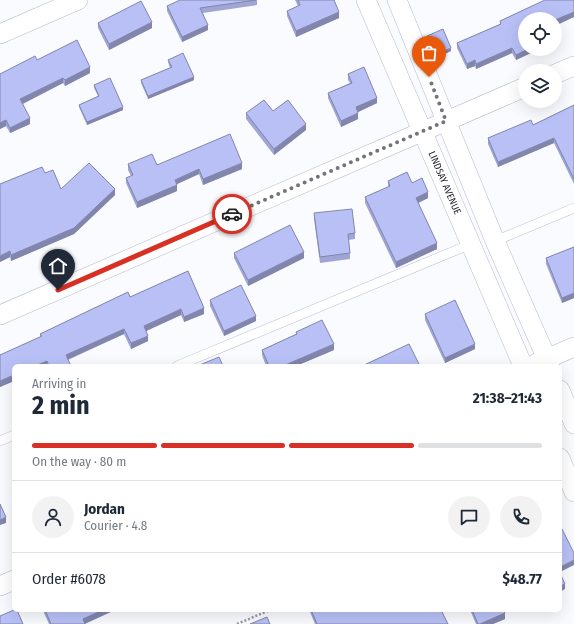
<!DOCTYPE html>
<html lang="en">
<head>
<meta charset="utf-8">
<style>
  :root { --surface:#fff; --page:#f2f2f3; --text:#1f2937; --muted:#747a83; --line:#e0e1e3; --accent:#d93025 }
  body { margin:0; font-family:"Fira Sans Condensed",sans-serif; background:var(--page); color:var(--text); height:100vh; display:flex; flex-direction:column; font-size:15px; white-space:nowrap }
  * { box-sizing:border-box; margin:0 }
  p { font-size:13px; color:var(--muted) }
  .icon { flex:none; width:22px; height:22px; fill:none; stroke:currentColor; stroke-width:2; stroke-linecap:round; stroke-linejoin:round }
  .map { position:relative; flex:1; overflow:hidden }
  .panel { position:absolute; left:12px; top:364px; width:550px; height:248px; display:flex; flex-direction:column; background:var(--surface); border-radius:6px; box-shadow:0 4px 16px #0002 }
  .panel>* { flex:none }
  .tools { position:absolute; left:518px; top:12px; display:grid; gap:8px }
  .tools a { display:grid; place-items:center; width:44px; height:44px; border-radius:50%; background:var(--surface); box-shadow:0 4px 16px #0002; font-size:20px }
  .pin { position:absolute; display:grid; place-items:center; width:34px; height:34px; color:#fff; margin:-41px -17px; border-radius:50% 50% 50% 0; rotate:-45deg; box-shadow:0 0 4px #0007 }
  .pin .icon { rotate:45deg }
  .courier { position:absolute; display:grid; place-items:center; width:40px; height:40px; margin:-20px; border:3px solid #d93025; border-radius:50%; background:#fff; color:#222; box-shadow:0 1px 5px #0007 }
  .head em { font-style:normal; font-weight:700 }
  .head div { display:flex; flex-direction:column-reverse }
  .head { display:flex; align-items:center; justify-content:space-between; height:68px; padding:0 20px }
  h1 { font-size:26px; font-weight:700; line-height:30px }
  .bar { display:grid; grid-template-columns:repeat(4,1fr); gap:6px 4px; align-content:center; height:48px; padding:0 20px }
  .bar i { height:5px; border-radius:3px; background:var(--line) }
  .bar .current { background:var(--accent) }
  .bar p { grid-column:span 4 }
  .line { display:flex; align-items:center; gap:10px; padding:0 20px; border-top:1px solid var(--line) }
  .line div { flex:1 }
  .round { display:grid; place-items:center; flex:none; width:42px; height:42px; border-radius:21px; background:var(--page) }
  .map>svg:first-child { display:block }
  .lines { fill:none; stroke-linecap:round; stroke-linejoin:round }
  .service-casing { stroke:#b8bbce; stroke-width:10 }
  .minor-casing { stroke:#b8bbce; stroke-width:20 }
  .path { stroke:#98999f; stroke-width:2.5; stroke-dasharray:2 2; stroke-linecap:butt }
  .service { stroke:#fff; stroke-width:9 }
  .minor { stroke:#fff; stroke-width:19 }
  .wall { fill:#9fa5d4 }
  .shaded-wall { fill:#8286ac }
  .building { fill:#b9c0f6; stroke:#8286ac }
  .done { stroke:#73747a; stroke-width:4; stroke-dasharray:0 7.2 }
  .route { stroke:#d93025; stroke-width:5 }
  .labels { text-anchor:middle; dominant-baseline:central; stroke-width:4; stroke-linejoin:round; paint-order:stroke }
  .street-label { font-size:10px; fill:#2a2b33; stroke:#fff }
</style>
</head>
<body>
<div class="map">
<svg width="574" height="624" viewBox="0 0 574 624">
  <rect width="100%" height="100%" fill="#fafbff"/>
  <g class="lines">
    <g class="service-casing">
      <path id="service" d="M495,241L574,208
        M177,366L471,244
        M0,441L14,435"/>
    </g>
    <g class="minor-casing">
      <g id="minor">
        <path id="s1" d="M366,0L523,366"/>
        <path d="M397,0L495,241L550,366"/>
        <path d="M0,34L78,0"/>
        <path d="M555,74L574,66"/>
        <path d="M0,315L525,87"/>
        <path d="M535,364L574,347"/>
        <path d="M560,390L574,424"/>
        <path d="M560,458L574,492"/>
        <path d="M0,586L14,580"/>
      </g>
    </g>
    <path class="path" d="M237,624L270,610"/>
    <use href="#service" class="service"/>
    <use href="#minor" class="minor"/>
  </g>
  <path class="wall" d="M257,0V5L203,13L208,30L182,42L167,11V6Z
    M295,0H334L339,18L296,37L287,16V11L298,6Z
    M574,0V18V17L525,19L533,49V52L516,60L512,53L476,69L475,66L467,69L457,48V43L500,24V21Z
    M98,23L152,28L109,50L98,28Z
    M427,36L451,51L436,58L427,39Z
    M37,60L90,73L65,86L63,83L23,104L30,124L10,133L6,126L0,129V74Z
    M168,60L194,80L148,99L141,83V80L170,68L168,62Z
    M348,74L377,103L358,112V119L341,127L328,98V93L350,83L348,80Z
    M94,85L123,110L87,125L79,107V105L98,96L94,88Z
    M574,105V184L554,143L498,167L488,144V138L533,125Z
    M273,111L306,130L274,155L246,119V113Z
    M128,164L157,165L242,169L203,185L199,174L177,184V191L137,208L126,183V178L131,176L128,170Z
    M45,173L61,189L115,195L74,234L11,261L10,257L0,262V184Z
    M388,181L412,183L428,198L418,203L437,249L396,268L365,203V197L388,187Z
    M314,213L355,233V239L348,240L350,253V259L320,263L314,219Z
    M574,247V298L562,303L546,264V258Z
    M234,253L304,258L248,286L234,258Z
    M188,271L204,308V314L184,322L181,315L146,331L148,336V341L131,349L124,334L68,360L71,366H14V381L0,387V355L40,337V334L128,292L130,297Z
    M210,300L256,321L224,336L210,306Z
    M425,314L475,349L445,363L425,320Z
    M296,332L334,350L296,366H266L262,355V350L296,334Z
    M44,610H115L85,624H49L44,613Z
    M310,610H441L448,624H315L310,612Z
    M470,610H503L505,619L493,624H476Z"/>
  <path class="shaded-wall" d="M339,12V18L296,37V31Z
    M574,12V17L555,26V20Z
    M152,22V28L109,50V44Z
    M208,25V30L182,42V37Z
    M451,48V51L436,58V55Z
    M512,48V53L476,69V64Z
    M528,49H533V52L516,60V55Z
    M475,60V66L467,69V64Z
    M90,67V73L65,86V80Z
    M194,77V80L148,99V96Z
    M63,78V83L20,105V99Z
    M377,98V103L356,113V107Z
    M123,107V110L87,125V122Z
    M358,113V119L341,127V121Z
    M30,118V124L10,133V128Z
    M6,120V126L0,129V123Z
    M306,124V130L274,155V149Z
    M554,138V143L498,167V162Z
    M242,163V169L203,185V179Z
    M199,169V174L175,185V180Z
    M177,185V191L137,208V202Z
    M115,189V195L74,234L11,261V255Z
    M428,192V198L416,204V198Z
    M437,243V249L396,268V262Z
    M10,251V257L0,262V256Z
    M304,252V258L248,286V280Z
    M574,293V298L562,303V298Z
    M204,308V314L184,322V317Z
    M181,309V315L144,332V326Z
    M256,316V321L224,336V331Z
    M124,329V334L66,360V355Z
    M148,336V341L131,349V343Z
    M334,344V350L296,366H283Z
    M475,344V349L445,363V358Z
    M47,361V366H35Z
    M14,375V381L0,387V381Z
    M6,517V523L0,525V520Z
    M574,560V565L560,572V567Z
    M565,584V589L560,592V586Z
    M103,610H115L84,624L83,619Z
    M505,613V619L493,624H480Z"/>
  <path class="building" d="M180,0H256L200,8L208,25L182,37L167,6Z
    M298,0H334L339,12L296,31L287,11L300,5Z
    M545,0H574V13V12L555,20V19H525V49H528L516,55L512,48L476,64L475,60L467,64L457,43L501,24L500,21Z
    M141,1L152,22L109,44L98,23Z
    M443,29L451,48L436,55L427,36Z
    M77,40L90,67L65,80L63,78L20,99L30,118L10,128L6,120L0,123V74L35,56L37,60Z
    M183,53L194,77L148,96L141,80L172,67L168,60Z
    M364,67L377,98L356,107L358,113L341,121L328,93L352,83L348,74Z
    M110,78L123,107L87,122L79,105L99,96L94,85Z
    M264,100L273,111L288,100L306,124L274,149L246,113Z
    M574,105V179L554,138L498,162L488,138L531,120L533,125Z
    M230,134L242,163L203,179L199,169L175,180L177,185L137,202L126,178L133,175L128,164L152,154L157,165Z
    M89,163L115,189L74,228L11,255L10,251L0,256V184L42,167L45,173L53,170L61,189Z
    M407,172L412,183L422,178L428,192L416,198L437,243L396,262L365,197L390,186L388,181Z
    M352,209L355,233L348,234L350,253L320,257L314,213Z
    M290,225L304,252L248,280L234,253Z
    M574,247V293L562,298L546,258Z
    M188,271L204,308L184,317L181,309L144,326L148,336L131,343L124,329L66,355L71,366H49L47,361L35,366H14V375L0,381V355L42,336L40,334L128,292L130,297Z
    M241,285L256,316L224,331L210,300Z
    M455,300L475,344L445,358L425,314Z
    M322,320L334,344L283,366H269L262,350L297,334L296,332Z
    M409,344L420,366H362Z
    M219,357L223,366H197Z
    M0,504L6,517L0,520Z
    M562,529L574,553V560L560,567V531Z
    M560,573L565,584L560,586Z
    M14,610H17L23,624H0V616Z
    M45,610H103L83,619L85,624H51Z
    M311,610H441L448,624H317Z
    M472,610H503L505,613L480,624H478Z
    M267,617L270,624H250Z"/>
  <g class="lines">
    <path class="done" d="M232,214L446,121L429,77"/>
    <path class="route" d="M58,290L232,214"/>
  </g>
  <g class="labels">
    <g class="street-label">
      <text stroke="none"><textPath href="#s1" startOffset="199">LINDSAY AVENUE</textPath></text>
    </g>
  </g>
</svg>
<div class="tools">
<a><svg class="icon" aria-label="locate" viewBox="0 0 24 24"><circle cx="12" cy="12" r="6"/><path d="M12 2v4M12 18v4M2 12h4M18 12h4"/></svg></a>
<a><svg class="icon" aria-label="layers" viewBox="0 0 24 24"><path d="M12 4l9 5-9 5-9-5zM3 14l9 5 9-5"/></svg></a>
</div>
<div class="pin" style="left:429px;top:77px;background:#ea580c"><svg class="icon" aria-label="bag" viewBox="0 0 24 24"><path d="M5 8h14l-1 12H6zM9 8a3 3 0 0 1 6 0"/></svg></div>
<div class="pin" style="left:58px;top:290px;background:#1f2937"><svg class="icon" aria-label="home" viewBox="0 0 24 24"><path d="M3 11l9-7 9 7M6 9v11h12V9"/></svg></div>
<div class="courier" style="left:232px;top:214px"><svg class="icon" aria-label="car" viewBox="0 0 24 24"><path d="M5 17H2v-5l4-1 3-4h7l3 4 3 1v5h-3M9 17h6M6 11h13"/><circle cx="7" cy="17" r="2"/><circle cx="17" cy="17" r="2"/></svg></div>
<section class="panel">
<div class="head"><div><h1>2 min</h1><p>Arriving in</p></div><em>21:38–21:43</em></div>
<div class="bar"><i class="current"></i><i class="current"></i><i class="current"></i><i></i><p>On the way · 80 m</p></div>
<div class="line" style="height:72px"><a class="round"><svg class="icon" aria-label="person" viewBox="0 0 24 24"><circle cx="12" cy="8" r="4"/><path d="M4 21q1-7 8-7t8 7"/></svg></a><div><b>Jordan</b><p>Courier · 4.8</p></div><a class="round"><svg class="icon" aria-label="chat" viewBox="0 0 24 24"><path d="M4 5h16v11H9l-5 4z"/></svg></a><a class="round"><svg class="icon" aria-label="phone" viewBox="0 0 24 24"><path d="M5 4h4l2 5-3 2q2 4 5 5l2-3 5 2v4C11 20 4 13 5 4z"/></svg></a></div>
<div class="line" style="height:52px"><div>Order #6078</div><b>$48.77</b></div>
</section>
</div>
</body>
</html>
